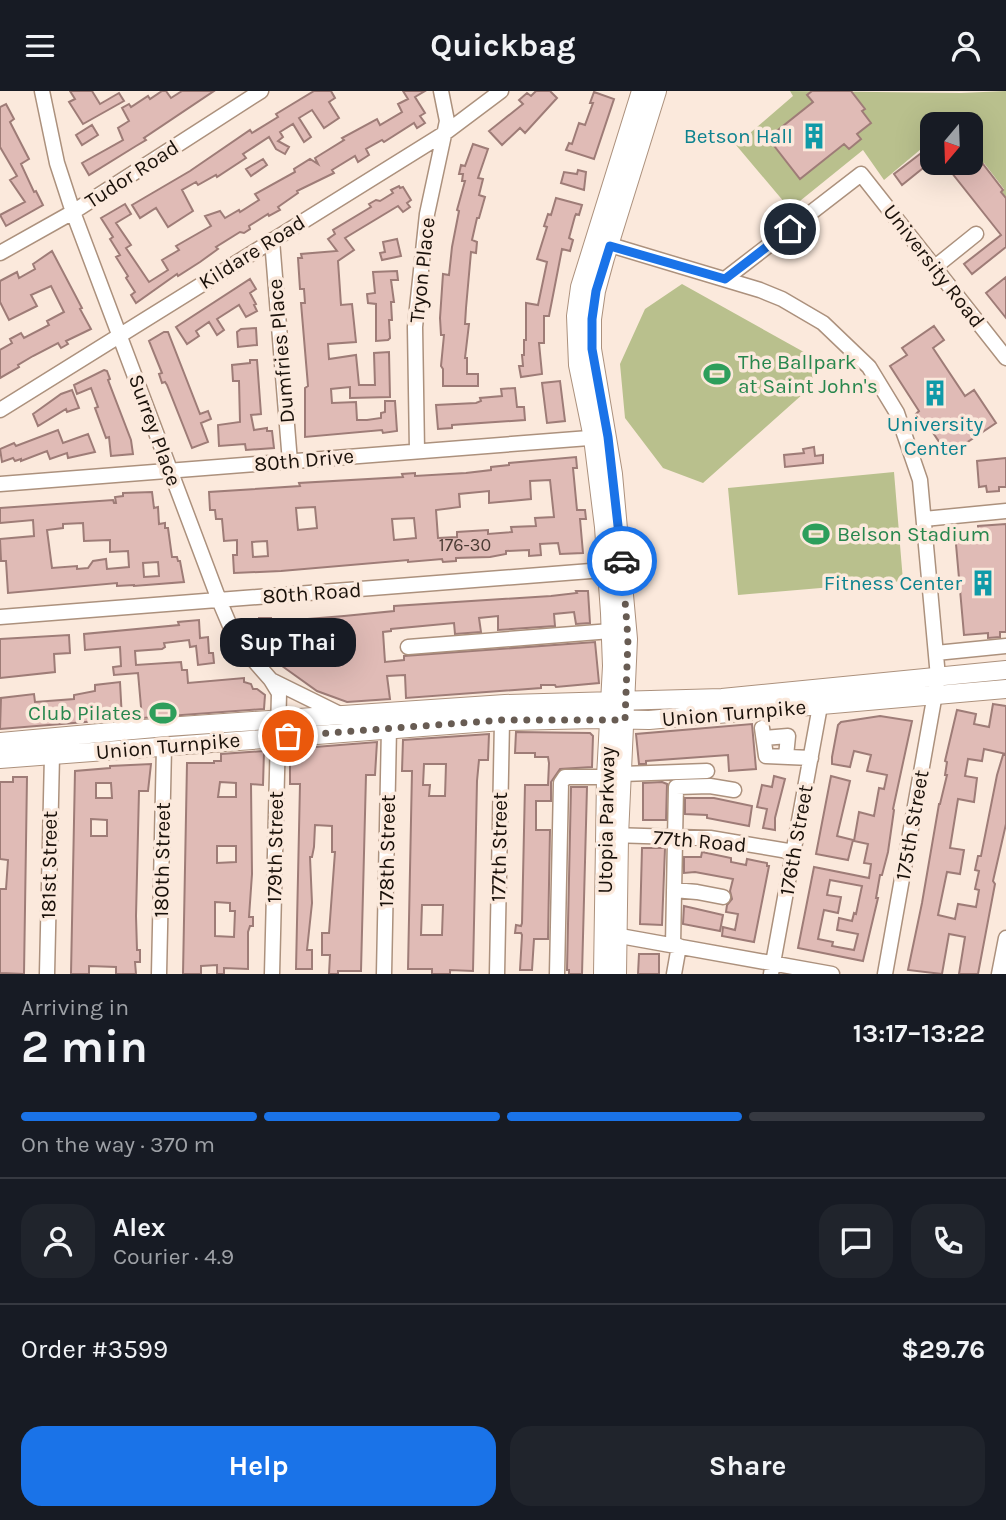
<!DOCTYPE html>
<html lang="en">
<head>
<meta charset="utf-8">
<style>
  :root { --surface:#171b24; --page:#20242c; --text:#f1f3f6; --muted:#9ea1a6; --line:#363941; --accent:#1a73e8 }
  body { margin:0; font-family:Karla,sans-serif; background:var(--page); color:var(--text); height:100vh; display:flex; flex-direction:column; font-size:26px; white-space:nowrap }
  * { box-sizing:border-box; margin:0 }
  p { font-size:23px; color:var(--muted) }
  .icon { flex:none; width:38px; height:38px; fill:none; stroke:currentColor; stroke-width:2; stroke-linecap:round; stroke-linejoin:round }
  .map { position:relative; height:883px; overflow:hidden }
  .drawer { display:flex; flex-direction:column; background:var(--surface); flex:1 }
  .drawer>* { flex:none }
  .needle { width:46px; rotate:199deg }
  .fabs { position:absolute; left:920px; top:21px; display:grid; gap:14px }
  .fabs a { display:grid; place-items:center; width:63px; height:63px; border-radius:14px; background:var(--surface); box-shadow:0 7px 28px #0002; font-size:35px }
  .pin { position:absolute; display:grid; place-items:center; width:60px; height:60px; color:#fff; margin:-30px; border:4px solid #fff; border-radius:50%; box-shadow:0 2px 7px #0007 }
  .courier { position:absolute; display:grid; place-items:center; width:70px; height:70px; margin:-35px; border:5px solid #1a73e8; border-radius:50%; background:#fff; color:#222; box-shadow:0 2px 9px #0007 }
  .bubble { position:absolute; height:49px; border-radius:21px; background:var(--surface); box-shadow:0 7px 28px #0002; font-size:23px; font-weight:700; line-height:49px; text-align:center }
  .headline em { font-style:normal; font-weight:700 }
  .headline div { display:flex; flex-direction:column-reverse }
  .headline { display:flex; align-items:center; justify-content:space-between; height:119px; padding:0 21px }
  h1 { font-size:46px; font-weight:700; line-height:52px }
  .bar { display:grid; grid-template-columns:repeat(4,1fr); gap:10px 7px; align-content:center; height:84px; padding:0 21px }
  .bar i { height:9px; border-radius:5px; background:var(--line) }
  .bar .selected { background:var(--accent) }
  .bar p { grid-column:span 4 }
  .line { display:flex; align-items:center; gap:18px; padding:0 21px; border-top:2px solid var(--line) }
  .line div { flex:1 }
  .round { display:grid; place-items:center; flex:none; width:74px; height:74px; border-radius:21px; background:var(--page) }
  .action { display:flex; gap:14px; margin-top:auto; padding:14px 21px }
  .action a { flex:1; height:80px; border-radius:21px; background:var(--accent); color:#fff; font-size:28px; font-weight:700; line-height:80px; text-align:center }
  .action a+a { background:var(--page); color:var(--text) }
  header { display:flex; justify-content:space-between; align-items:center; height:91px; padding:0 21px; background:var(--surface); font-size:32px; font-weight:700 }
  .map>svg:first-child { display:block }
  .green { fill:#b9c08d }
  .building { fill:#e0bbb6; stroke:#9e7c77; stroke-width:2; fill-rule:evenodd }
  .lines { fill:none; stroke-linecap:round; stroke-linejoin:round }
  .minor-casing { stroke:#ac917d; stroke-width:17 }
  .major-casing { stroke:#ac917d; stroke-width:20 }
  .minor { stroke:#fff; stroke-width:14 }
  .major { stroke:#fff; stroke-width:18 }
  .done { stroke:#685c53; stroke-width:7; stroke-dasharray:0 12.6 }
  .route { stroke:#1a73e8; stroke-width:9 }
  .labels { text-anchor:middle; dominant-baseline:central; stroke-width:7; stroke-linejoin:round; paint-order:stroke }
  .number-label { font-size:18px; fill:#4b3b34 }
  .culture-label { font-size:21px; fill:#0d838f; stroke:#fbe9dc; text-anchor:end }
  .street-label { font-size:21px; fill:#191009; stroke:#fbe9dc }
  .leisure-label { font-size:21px; fill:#27864d; stroke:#fbe9dc; text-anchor:start }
</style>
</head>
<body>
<header><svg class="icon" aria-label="menu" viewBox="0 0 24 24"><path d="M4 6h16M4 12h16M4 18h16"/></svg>Quickbag<svg class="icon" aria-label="person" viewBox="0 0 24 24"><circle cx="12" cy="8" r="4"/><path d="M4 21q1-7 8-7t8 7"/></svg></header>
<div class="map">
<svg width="1006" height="883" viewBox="0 0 1006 883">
  <rect width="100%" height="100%" fill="#fbe9dc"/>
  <path class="green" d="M790,0L961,2L1006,0V106L1002,101L1004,98L984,72L981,73L971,61V33H933V48L884,89L863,59L790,118L736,54L793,5Z
    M682,193L811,265L813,294L703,392L663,377L625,327L620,273L645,218Z
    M894,381L903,490L738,504L728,397Z"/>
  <path class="building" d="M70,0H92L100,13L119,2L124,10L83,33L69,11L75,8Z
    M162,0H166L171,7L182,0H214L144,47L146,49L136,55L89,84L82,72L123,49L118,37L129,30L122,17L129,13L131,16L148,5L150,8Z
    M314,0H331L335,7L329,11L339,27L324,37L312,19L299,27L311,46L304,51L293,33L280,41L283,46L278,50L289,56L285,63L276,58L269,46L243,63L246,67L217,86L216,84L198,94L196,91L182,99L193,120L168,136L156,117L140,127L132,114L190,80L250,39L252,42L278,26L276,23Z
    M403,0H425L415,6L425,22L420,25L425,32L417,37L414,32L384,51L382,49L366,58L369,64L358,71L355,65L332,79L334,82L297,100L298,102L278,116L280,119L269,125L268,123L249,135L250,138L244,142L240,141L216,156L218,158L200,171L178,185L177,183L136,212L131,204L135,201L126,187L128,185L116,166L120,164L110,148L113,146L101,127L125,113L131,123L116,132L131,154L126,157L149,191L168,179L162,169L179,159L176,155L211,135L205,125L220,120L225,127L239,119L240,121L259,109L255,103L295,81L294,78L310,68L318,73L315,67L344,49L342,47L377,28L380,34L402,21L398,13L408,8Z
    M536,0H550L557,7L525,42L520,37L502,54L489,40L523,13L519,9L527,2L531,5Z
    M812,0H851L865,18L862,20L871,32L857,43L861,48L849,58L844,53L800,88L768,47L813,11L807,4Z
    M594,1L614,8L594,68L566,59L569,52L572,53L579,32L585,34L593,12H590Z
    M6,13L14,28L10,31L29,68L21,73L34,101L36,100L43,114L6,135L0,124L25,111L10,89L17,85L0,56V16Z
    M92,34L98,44L82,54L76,44Z
    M473,53L488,58L478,87L483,88L479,104L485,106L479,127H477L472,149L477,151L476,162L471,161L466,217L465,233H469L465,267H467V283H478V295H443V278L441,275L444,244H441L440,227L443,183L449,184L452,156L459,120L457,119L465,90H462L463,83H459L461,74L465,75Z
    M933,53V69L902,94L894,83Z
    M971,62L981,75L983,73L1003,99L1001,101L1006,107V156L972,183L964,173L1001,144L944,72H971Z
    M263,68L267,74L251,85L246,78Z
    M578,79L586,81L584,99L561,92L564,81L577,83Z
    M399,95L400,97L403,96L411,109L407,112L410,116L403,121L398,115L345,147L354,159L338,170L341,214L352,213L356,251L328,253L329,268L356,264L359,294H375L374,262L389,261L390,306L350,307V296L331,298L332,312L356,311L357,329H367L381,327V322L385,321V310H395L397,340L383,342L382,339L305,346V297L308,295L301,212H305L304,198H300L298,167H302L301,163L337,160L328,148L335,143L333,139L371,116L369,113L376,109L380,110L393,102L391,99Z
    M556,107L582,114L579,124L576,123L575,125L569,147L573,149L570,160L562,158L549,225H544V252H539L542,283L521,286L519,275H523L522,264H524V249H526V212L538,214L547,171L537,168L547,136L544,135L548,123L551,124Z
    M397,148L401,165L382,169L380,162L385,161L383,151Z
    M52,160L82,217L80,218L91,238L66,250L68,253L61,257L58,252L33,265L18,274L19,276L0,287V259L12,252L10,248L21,242L24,247L49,234L47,230L64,221L51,195L31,204L37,215L9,229L0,211V190L17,181L19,187L35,178L33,173Z
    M397,180L398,189H391L394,211H391L392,229H389L390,247L388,249L376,250V213L368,212L367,203L375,202L373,181Z
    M1006,186V227L986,202Z
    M250,188L256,198L250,202L256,213L254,214L257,220L246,226L239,214L217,228L224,239L217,244L209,231L196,240L199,245L187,253L176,236Z
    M934,235L944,249L933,257L965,305L974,299L996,332L948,364L925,330L922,332L916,323L919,320L890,275L907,264L902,257Z
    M256,237L257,254L238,256L237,241L241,238Z
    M164,241H168L200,323L208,320L211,328L201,332L208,351L192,357L167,294L165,291L162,292L159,283L162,282L149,250Z
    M250,269H257L261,323L251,324L254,339L267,337V340H272L274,357L246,359L245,353L219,355L218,334L240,331L239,290H233L232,274L250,272Z
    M104,279L107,280L110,288L108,289L131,349L133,363L111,365L109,346L106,347L95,317L98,316L91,297L77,303L74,294Z
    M560,290L565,330L547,332L542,292Z
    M515,297L517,316H524L525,329L452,334V337L438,338L436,314L476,312L481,310L480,307L502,305L501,298Z
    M72,299L79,317L67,321L66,318L38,335L33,323L61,303Z
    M58,339L63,352L88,343L95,361L68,367L67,362L50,368L47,360L21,370V368L15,370L13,367L2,371L0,358L14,352L16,355Z
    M814,356L815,365L823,364V372L785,376L784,364L804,362L803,358Z
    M576,366L577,377H573L577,419H585L586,428H580L583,462L560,463L558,452L540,453L541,464L529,465V459L506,460V463L490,466L456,467V470L443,471L442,468L408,471V469L281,480L234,482L233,464H237V449L224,450L222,428H216L215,419H210L209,401L300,395L299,392L403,386L402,383L415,382V385L466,382L491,379V376L509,374V372ZM550,389L554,426L535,427L536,435L511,436L512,441L488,443V439L457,441V446L438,447L436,419L460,416L459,403L489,400V412L531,408L530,390ZM315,416L317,437L298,439L296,417ZM414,427L416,447L394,449L392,428ZM267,450L268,465L253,466L252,451Z
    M1006,367V396H999V400L987,401L986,395L979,396L977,370Z
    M152,401L154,417L158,416L159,433L165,432V437H168L172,466H177L178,470H180L184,491L134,495V494L117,495V492L8,502L6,470H1L0,448L34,445L33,429L0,432V417L113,409L114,412H116L115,406L123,405V402ZM83,432L84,450L110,449V461L128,460L129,476L107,478L106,468L93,470L88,477L77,478V475L52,477L47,439L63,437V433ZM158,471L159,485L144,486L143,472Z
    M1006,433V541H1000V546L988,547V542L964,544L955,442L978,440V435Z
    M576,500H588L590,532L576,533L574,521L554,523L555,535L498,539V525L479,527L481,541L455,543L454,532L391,538V540L383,541L385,571L404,569V565L595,551L599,592L556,596L555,594H541V597L406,607L405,584L387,585L390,608L347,611L317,600L282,575L279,560H276L275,543L264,544L263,538L259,537V527H271V531L344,525L394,520V515L551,505L577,502ZM347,537L350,539L352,556L335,557L332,538Z
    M199,529L200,547L208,546L209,562H213L214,572L198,574L196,555L190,556L189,549L164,552L165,556L162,558L135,560L136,574L181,571L182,579H187L188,592L244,587V591L251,593L253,598H257L265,604L264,618L142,627L138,582L114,584L113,576L121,575L120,556L85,559L84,543L179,534L178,531Z
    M69,544L70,562L54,563L55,581L0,587V548Z
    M120,591L122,628L0,638L1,607L34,603L35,611L74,608V604L95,600V594Z
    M993,613L1006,615V663L984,658L982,670L968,668L965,685L977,687L974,711L958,708L950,757L964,759L960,783L947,781L938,824L955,828L958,813L976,816L979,799L975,798L979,780L975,779L978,765H981L997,684L1003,664H1006V733L993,790L995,793L978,883H959L965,846L949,843L942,883L908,879L922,812L939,713H940L947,684H945L947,671L945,670L957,619L976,623L974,633L989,636Z
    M880,625L912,630L893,718L894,719L888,761L882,784H880L876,807H878L863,870L798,857L814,776L869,787L871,773L864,772L868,753L854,750L859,721L874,725L879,697L884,698L887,684L867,680L871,664L854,660L850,676L832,673V666L838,634L841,631ZM830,789L862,795L856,823L854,822L852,830L839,827L837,839L858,843L854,859L832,855L833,851L818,848L824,819L838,822L841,806L827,804Z
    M752,633L756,678L729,680L728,664L646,670V673H639L636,643Z
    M516,641L590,642L593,645L592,676L560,678L551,691V710H536V739H550L548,848H534L532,879H520L522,844L521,842H515L516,834L521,835L522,832L525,694H548L549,672L548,666H535V662H515Z
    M489,643L488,669H479L477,690L473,880L450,879V883H432V878H408L412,680H402L403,649ZM424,673H446L445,705H429L430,694H423ZM422,814H443L442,844H421Z
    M377,651L375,684H366L361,880H338V883H329L330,864H322V842H329L335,761H332V735L315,734L314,756L312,766H310L312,812L307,859H312V878H296L300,693H290V658Z
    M264,660L263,694L251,693L252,783L249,826H253V835H250L248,841V878L224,877V883H217V874L201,875V883H183L187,672H214V670H221V663ZM220,691L236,692V706H218ZM217,755H236V771L217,772ZM215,811L230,812V820H235L234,846L215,845Z
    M151,673L148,700H139L136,825L137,859H140V871H135L136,883H116V876L89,875V883H71L75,680L110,677V675ZM96,692H111L112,707H96ZM91,728L107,729V745H91Z
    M774,685L785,688L775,727V739L763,737L767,718L757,716L762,694L772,696Z
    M831,685L850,690L837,745L853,749L848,769L816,763Z
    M13,686H27L24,883L0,882V798H6L8,769L0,768V691H13Z
    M662,691L667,693L666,729H643V692Z
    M571,696H587L582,883H569V879H567Z
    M685,707H714L752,715L749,735L707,727V724L685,723Z
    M642,757H665L662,834L640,833Z
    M702,761L731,767V771L746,774L747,768L767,772V775H769L754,851L722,845L723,836L735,839L738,823L726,821L727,814L732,808L730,800L733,788L695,781L684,782V766H701Z
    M684,815L723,824L720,840L683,833Z
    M639,863H659V883H638Z"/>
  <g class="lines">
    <g class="minor-casing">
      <path id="minor" d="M42,0L57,72L73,121L219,509L236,549L271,589L342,624
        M272,149L290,371
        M600,151L760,199L782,208L823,232L869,276L897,322L920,389L938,586L885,883
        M0,162L73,121L261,0
        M935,176L976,143
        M725,188L861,83L1006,267
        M0,319L445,42L501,0
        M417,360L415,236L427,123L447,30L441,0
        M0,393L602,346
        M924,428L1006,420
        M0,526L616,478
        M408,556L611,540
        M936,562L1006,555
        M271,589L279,602L272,883
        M762,637L766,665L811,667
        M764,647L788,645L786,665
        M622,683L707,680
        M611,744L710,747L794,761
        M674,799L697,801L723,806
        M609,843L832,883
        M673,854L676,696L710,695L734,699
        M47,883L52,664
        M159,883L164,656
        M384,883L389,637
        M497,883L502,630
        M557,883L561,692L565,686H606
        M674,883L679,855
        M771,883L820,615
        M999,883L1006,847"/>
    </g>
    <g class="major-casing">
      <path id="major" d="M0,651L166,636L505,613L722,607L1006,579
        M0,668L502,630L597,628L649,629L1006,598
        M603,883L606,686L612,575L610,522L604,436L593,347L578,274L576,225L580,196L641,0
        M617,883L619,745L628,548L613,383L592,258V228L596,200L605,167L657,0"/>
    </g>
    <use href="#minor" class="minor"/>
    <use href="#major" class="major"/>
  </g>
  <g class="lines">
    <path class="done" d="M288,645L502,629H625L628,548L622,470"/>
    <path class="route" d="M622,470L608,346L592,258V228L596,200L610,155L725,188L790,138"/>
  </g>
  <defs>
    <g id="building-bare" transform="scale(2.1)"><path d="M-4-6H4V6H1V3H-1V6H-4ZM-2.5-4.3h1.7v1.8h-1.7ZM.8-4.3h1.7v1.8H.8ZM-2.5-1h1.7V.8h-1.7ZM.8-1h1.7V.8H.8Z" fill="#0f9aa8" stroke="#fbe9dc" stroke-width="2.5" paint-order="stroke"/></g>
    <g id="stadium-bare" transform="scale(2.1)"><path d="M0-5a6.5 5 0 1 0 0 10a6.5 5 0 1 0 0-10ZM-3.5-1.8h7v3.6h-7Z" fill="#2e9e5b" stroke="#fbe9dc" stroke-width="2.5" paint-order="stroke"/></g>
  </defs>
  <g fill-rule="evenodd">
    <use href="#building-bare" x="814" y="45"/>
    <use href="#stadium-bare" x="717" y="283"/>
    <use href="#building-bare" x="935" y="302"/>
    <use href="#stadium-bare" x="816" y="443"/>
    <use href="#building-bare" x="983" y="492"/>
    <use href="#stadium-bare" x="163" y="622"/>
  </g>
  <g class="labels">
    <g class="number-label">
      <text x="465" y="454">176-30</text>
    </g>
    <g class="culture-label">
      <text x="793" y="45">Betson Hall</text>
      <text x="935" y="333" text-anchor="middle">University<tspan x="935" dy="24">Center</tspan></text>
      <text x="962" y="492">Fitness Center</text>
    </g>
    <g class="street-label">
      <text transform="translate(132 83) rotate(-33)">Tudor Road</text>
      <text transform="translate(252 161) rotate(-32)">Kildare Road</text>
      <text transform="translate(934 175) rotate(52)">University Road</text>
      <text transform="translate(422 179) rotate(-84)">Tryon Place</text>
      <text transform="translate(281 260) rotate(-95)">Dumfries Place</text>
      <text transform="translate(155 339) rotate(70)">Surrey Place</text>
      <text transform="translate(304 369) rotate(-5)">80th Drive</text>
      <text transform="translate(312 502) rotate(-4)">80th Road</text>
      <text transform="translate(734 622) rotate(-5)">Union Turnpike</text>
      <text transform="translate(168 655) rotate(-5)">Union Turnpike</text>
      <text transform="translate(606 729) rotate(-89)">Utopia Parkway</text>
      <text transform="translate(912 734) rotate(-80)">175th Street</text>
      <text transform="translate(796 749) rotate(-80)">176th Street</text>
      <text transform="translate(700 750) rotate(5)">77th Road</text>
      <text transform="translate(275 756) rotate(-89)">179th Street</text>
      <text transform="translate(499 756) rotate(-89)">177th Street</text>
      <text transform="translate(387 760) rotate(-89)">178th Street</text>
      <text transform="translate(162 769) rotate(-89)">180th Street</text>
      <text transform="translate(49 774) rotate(-89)">181st Street</text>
    </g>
    <g class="leisure-label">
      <text x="738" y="271">The Ballpark<tspan x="738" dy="24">at Saint John's</tspan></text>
      <text x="837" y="443">Belson Stadium</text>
      <text x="142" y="622" text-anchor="end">Club Pilates</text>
    </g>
  </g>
</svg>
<div class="fabs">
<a><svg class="needle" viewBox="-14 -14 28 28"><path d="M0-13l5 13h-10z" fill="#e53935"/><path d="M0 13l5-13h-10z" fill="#9ea1a6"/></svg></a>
</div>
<div class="pin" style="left:288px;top:645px;background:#ea580c"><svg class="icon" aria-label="bag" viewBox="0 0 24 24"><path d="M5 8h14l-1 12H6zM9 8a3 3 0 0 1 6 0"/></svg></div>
<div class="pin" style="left:790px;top:138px;background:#1f2937"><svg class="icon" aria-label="home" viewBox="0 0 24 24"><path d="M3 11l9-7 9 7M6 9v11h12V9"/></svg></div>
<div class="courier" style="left:622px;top:470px"><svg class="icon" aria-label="car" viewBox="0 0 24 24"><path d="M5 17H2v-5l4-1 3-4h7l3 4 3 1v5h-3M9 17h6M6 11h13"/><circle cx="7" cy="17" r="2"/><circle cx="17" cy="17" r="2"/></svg></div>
<div class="bubble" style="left:220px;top:527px;width:136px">Sup Thai</div>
</div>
<section class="drawer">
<div class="headline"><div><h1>2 min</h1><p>Arriving in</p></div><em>13:17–13:22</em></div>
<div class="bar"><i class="selected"></i><i class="selected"></i><i class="selected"></i><i></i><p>On the way · 370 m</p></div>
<div class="line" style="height:126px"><a class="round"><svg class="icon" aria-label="person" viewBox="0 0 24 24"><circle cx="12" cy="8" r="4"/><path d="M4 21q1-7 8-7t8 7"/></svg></a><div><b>Alex</b><p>Courier · 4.9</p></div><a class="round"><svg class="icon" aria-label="chat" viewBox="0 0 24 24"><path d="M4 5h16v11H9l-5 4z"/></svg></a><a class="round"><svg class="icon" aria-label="phone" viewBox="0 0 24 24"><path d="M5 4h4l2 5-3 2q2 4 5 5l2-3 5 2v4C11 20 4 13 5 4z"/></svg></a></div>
<div class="line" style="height:91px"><div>Order #3599</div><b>$29.76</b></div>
<div class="action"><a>Help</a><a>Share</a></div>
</section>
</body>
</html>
